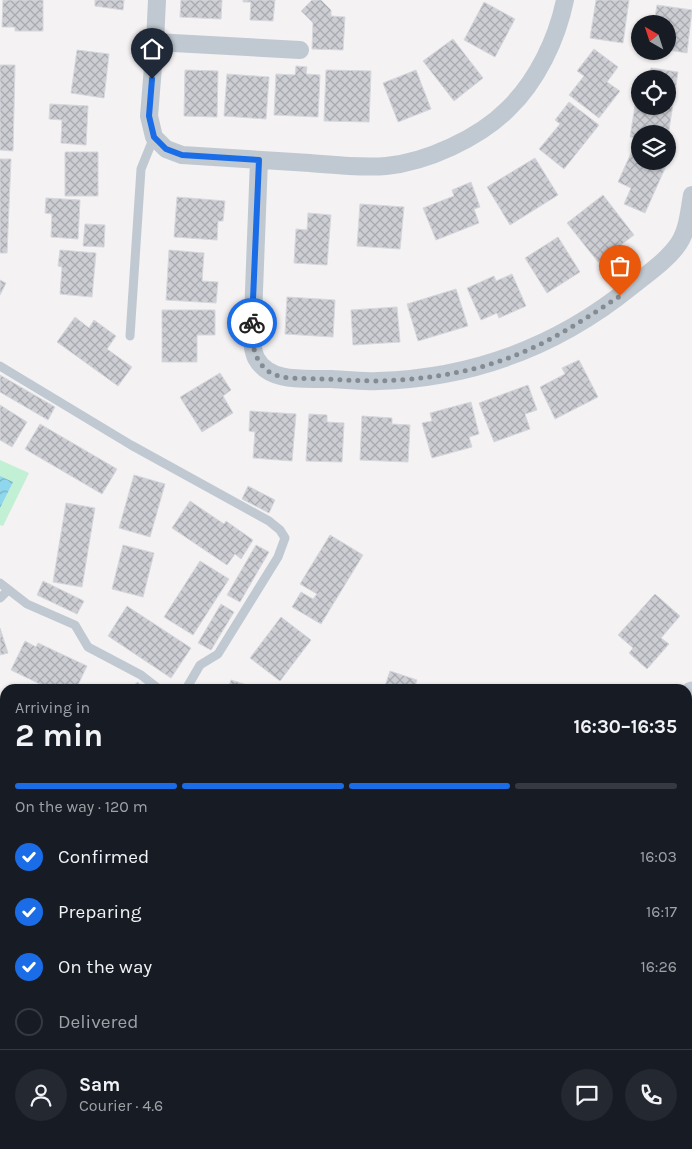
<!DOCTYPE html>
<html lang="en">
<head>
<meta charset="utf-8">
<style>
  :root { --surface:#171b24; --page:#242831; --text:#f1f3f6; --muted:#9ea1a6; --line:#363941; --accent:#1a6de6 }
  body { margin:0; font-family:Karla,sans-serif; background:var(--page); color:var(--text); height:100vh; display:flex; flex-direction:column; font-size:19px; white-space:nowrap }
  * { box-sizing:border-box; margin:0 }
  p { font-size:16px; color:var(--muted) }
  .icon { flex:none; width:28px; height:28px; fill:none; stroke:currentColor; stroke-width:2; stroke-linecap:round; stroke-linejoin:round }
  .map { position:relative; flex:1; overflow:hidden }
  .side { position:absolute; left:0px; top:684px; width:692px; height:466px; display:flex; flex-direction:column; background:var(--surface); border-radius:15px 15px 0 0; box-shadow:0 1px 4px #0004 }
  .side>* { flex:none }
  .needle { width:32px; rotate:321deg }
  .buttons { position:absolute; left:631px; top:15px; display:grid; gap:10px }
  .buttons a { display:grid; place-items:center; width:45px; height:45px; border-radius:50%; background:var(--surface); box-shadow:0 1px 4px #0004; font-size:25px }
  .pin { position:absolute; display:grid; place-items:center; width:42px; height:42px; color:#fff; margin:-51px -21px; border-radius:50% 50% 50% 0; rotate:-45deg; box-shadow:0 0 5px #0007 }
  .pin .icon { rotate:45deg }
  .courier { position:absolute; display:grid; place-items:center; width:50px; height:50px; margin:-25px; border:4px solid #1a6de6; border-radius:50%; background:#fff; color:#222; box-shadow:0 1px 6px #0007 }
  .headline em { font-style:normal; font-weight:700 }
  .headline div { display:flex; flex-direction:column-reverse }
  .headline { display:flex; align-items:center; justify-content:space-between; height:85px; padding:0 15px }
  h1 { font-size:32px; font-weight:700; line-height:38px }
  .bar { display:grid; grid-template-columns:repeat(4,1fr); gap:8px 5px; align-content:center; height:60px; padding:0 15px }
  .bar i { height:6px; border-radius:4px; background:var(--line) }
  .bar .on { background:var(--accent) }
  .bar p { grid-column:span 4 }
  .line { display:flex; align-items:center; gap:12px; padding:0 15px; border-top:1px solid var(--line) }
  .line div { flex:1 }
  .round { display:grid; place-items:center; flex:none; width:52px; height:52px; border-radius:26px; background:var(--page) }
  ol { padding:0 15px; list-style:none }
  li { display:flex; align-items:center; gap:15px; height:55px }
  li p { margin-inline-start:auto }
  li .icon { padding:5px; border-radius:50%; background:var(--accent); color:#fff; stroke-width:4 }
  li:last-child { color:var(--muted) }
  li i { width:28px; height:28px; border:2px solid var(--line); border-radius:50% }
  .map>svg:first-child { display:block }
  .garden { fill:#c2f0d5 }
  .water { fill:url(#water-waves) }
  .building { fill:url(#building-cross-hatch); stroke:#d6d8dd }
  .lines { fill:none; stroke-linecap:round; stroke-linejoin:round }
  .lane { stroke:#c0c9d1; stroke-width:9 }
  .street { stroke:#c0c9d1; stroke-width:18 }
  .secondary { stroke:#c3ccd8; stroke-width:25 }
  .done { stroke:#858b93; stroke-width:5; stroke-dasharray:0 9 }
  .route { stroke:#1a6de6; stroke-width:6 }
</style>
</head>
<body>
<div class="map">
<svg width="692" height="1149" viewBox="0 0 692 1149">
  <defs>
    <pattern id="water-waves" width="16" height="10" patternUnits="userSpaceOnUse" patternTransform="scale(1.25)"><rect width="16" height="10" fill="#8fd7ed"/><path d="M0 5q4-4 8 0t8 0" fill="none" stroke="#77b1c3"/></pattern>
    <pattern id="building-cross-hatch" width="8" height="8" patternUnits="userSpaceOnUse" patternTransform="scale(1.25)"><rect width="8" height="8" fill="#ccced4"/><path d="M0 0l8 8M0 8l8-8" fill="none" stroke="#a8aaaf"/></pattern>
  </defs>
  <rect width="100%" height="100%" fill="#f4f2f2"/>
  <path class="garden" d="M0,460L29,473L3,526L0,525Z"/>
  <path class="water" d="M0,476L13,482L0,508Z"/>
  <path class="building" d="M3,0H43V31H15V27H2Z
    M95,0H124L123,10L95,6Z
    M181,0H222L221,19L180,17Z
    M243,0H275L273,21L250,20L251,2H243Z
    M312,0H321L331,10V16L345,17L343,50L312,49L313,23L301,11Z
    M596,0H629L623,43L590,38Z
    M484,2L515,19L495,57L464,40Z
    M657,5L692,10L687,53L668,50V24H654Z
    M453,39L483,78L454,101L423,61Z
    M594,49L618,67L607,82L620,91L599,118L569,95L584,76L577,71Z
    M77,50L109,54L104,98L71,93Z
    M0,65H15L13,151L0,150Z
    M296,66L307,67L306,74L320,75L318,117L274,115L276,74L295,75Z
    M651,68L678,72L668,136V134H640V139L630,137L637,93H640V106H668V79H649Z
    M185,70L218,71L217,117L184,116Z
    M326,70L371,71L369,122L324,121Z
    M416,70L431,109L398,122L383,83Z
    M227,74L269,77L266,119L224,116Z
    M569,102L599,125L564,169L539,149L560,124L555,120Z
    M50,104L88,106L86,145L61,143L62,120L49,119Z
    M636,142L640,144V161H668V156L670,157L645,213L624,204L631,188L618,182Z
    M65,152H98V196H65Z
    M535,158L558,195L510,225L487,187Z
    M0,159H11L7,253H0Z
    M471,182L480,207L474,209L479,223L436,240L423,208L454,196L452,190Z
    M603,195L634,235L598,262L567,223Z
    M177,197L225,201L223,221H218L217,240L174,237Z
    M46,198L80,200L78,239L51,237L52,214L45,213Z
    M360,204L404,207L400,249L357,246Z
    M308,213L331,215L327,265L294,263L296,229L307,230Z
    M85,224L105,225L104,247L83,246Z
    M558,237L580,272L547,293L525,258Z
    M60,250L96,253L92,297L60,294L62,267L58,266Z
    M169,250L204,253L202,281L218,282L216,303L166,300Z
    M512,274L526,306L499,318L497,313L481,320L467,288L494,276L496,281Z
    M0,280L6,283L0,295Z
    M456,289L468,326L418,341L407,304Z
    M287,297L335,300L333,337L285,334Z
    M397,307L400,342L353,345L351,310Z
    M162,310H215V335H197V362H162Z
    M75,317L89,328L94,320L116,336L107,349L132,367L118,386L57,342Z
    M579,360L598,397L555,419L540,387L565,374L562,368Z
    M220,373L231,390L223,396L233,413L202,432L180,397Z
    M0,375L55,407L48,420L0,392Z
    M528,385L537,410L525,414L530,429L494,442L479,403Z
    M471,402L479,434L469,437L472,447L432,458L422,423L432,421L430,413Z
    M0,405L27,422L12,447L0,440Z
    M250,411L296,414L292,461L253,458L255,432L249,431Z
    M309,414L327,415V422L344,423L342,462L306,461Z
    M362,416L392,418V424L410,425L408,462L360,460Z
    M40,424L117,469L102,494L25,449Z
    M134,475L165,484L150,537L119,528Z
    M248,486L275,500L269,513L242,499Z
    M190,501L224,524L226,521L253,540L241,559L235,554L227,565L172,528Z
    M66,503L95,508L82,587L53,582Z
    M330,535L363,555L321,624L292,607L301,592L313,599L317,594L300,584Z
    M123,545L154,553L143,597L112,589Z
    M256,545L269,552L240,602L227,595Z
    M200,561L229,579L193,635L164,617Z
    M43,581L84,601L77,614L37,595Z
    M655,594L680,616L661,638L669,644L647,669L629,653L633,648L618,635Z
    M221,604L234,612L211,650L198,643Z
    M127,606L191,648L171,678L108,636Z
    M281,617L311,640L280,681L250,658Z
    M0,628L8,653L0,655Z
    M25,641L36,647L38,643L87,666L76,689H50L11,670Z
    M390,671L417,680L414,689H384Z
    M231,680L260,689H228Z
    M138,682L142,689H129Z
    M113,684L116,689H105Z
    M0,783L5,786V803L0,812Z
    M0,923L5,925V932L0,941Z
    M95,1145H127V1149H95Z
    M531,1145V1149H503L502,1145Z
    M637,1145H641L643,1149H628Z"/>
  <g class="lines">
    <path class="lane" d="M130,336L141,169L154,137
      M0,366L131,445L269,521L280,530L285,538L278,557L218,654L200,665L186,689
      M0,583L27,604L75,625L88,647L141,675L159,689
      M0,598L8,590"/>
    <path class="street" d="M157,0L155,42L149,116L154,137L166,149L182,155C225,158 268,160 310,163C335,165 361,168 386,166C427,162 479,138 508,109C537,81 557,39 565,0
      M155,42L300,50
      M259,160L252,343C253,348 254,354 256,358C270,384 307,378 332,379C347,380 363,382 378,381C474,378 557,347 632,286C647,274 669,259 679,243C688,229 689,211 692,195
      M0,876L5,878
      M415,1145V1149
      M165,1149V1145"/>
    <path class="secondary" d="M688,702L692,694
      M687,1145L688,1149"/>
  </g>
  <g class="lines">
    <path class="done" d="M252,323C252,340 252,359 268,371C280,380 301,378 316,379C336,379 356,381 377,381C425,380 477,372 521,353C557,338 588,317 620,296"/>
    <path class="route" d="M152,79L149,116L154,137L166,149L182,155L259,160L252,323"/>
  </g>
</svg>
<div class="buttons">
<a><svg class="needle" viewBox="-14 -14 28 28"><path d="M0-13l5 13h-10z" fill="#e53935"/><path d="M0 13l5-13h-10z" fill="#9ea1a6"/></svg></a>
<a><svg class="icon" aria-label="locate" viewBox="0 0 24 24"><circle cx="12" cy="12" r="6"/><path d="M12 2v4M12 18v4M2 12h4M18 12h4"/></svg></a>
<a><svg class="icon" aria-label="layers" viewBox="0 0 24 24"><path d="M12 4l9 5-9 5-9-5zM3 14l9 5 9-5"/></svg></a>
</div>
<div class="pin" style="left:620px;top:296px;background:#ea580c"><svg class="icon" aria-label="bag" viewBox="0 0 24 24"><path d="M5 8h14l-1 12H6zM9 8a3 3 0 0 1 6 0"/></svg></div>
<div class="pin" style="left:152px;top:79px;background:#1f2937"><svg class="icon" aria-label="home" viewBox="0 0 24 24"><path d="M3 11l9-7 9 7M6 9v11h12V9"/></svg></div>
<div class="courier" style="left:252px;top:323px"><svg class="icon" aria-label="bike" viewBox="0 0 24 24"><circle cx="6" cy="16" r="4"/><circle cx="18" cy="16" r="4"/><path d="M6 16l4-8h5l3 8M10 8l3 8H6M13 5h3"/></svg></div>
<section class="side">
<div class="headline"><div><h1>2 min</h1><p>Arriving in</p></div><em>16:30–16:35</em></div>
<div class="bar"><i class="on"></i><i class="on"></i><i class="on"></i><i></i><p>On the way · 120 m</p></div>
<ol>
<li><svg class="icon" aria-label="check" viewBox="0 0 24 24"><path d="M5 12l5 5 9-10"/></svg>Confirmed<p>16:03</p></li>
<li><svg class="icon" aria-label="check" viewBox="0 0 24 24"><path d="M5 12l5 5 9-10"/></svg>Preparing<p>16:17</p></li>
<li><svg class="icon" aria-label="check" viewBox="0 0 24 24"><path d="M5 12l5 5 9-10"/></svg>On the way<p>16:26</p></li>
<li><i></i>Delivered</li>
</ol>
<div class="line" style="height:90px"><a class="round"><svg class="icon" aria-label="person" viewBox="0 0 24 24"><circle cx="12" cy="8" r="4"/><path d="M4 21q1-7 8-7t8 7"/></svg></a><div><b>Sam</b><p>Courier · 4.6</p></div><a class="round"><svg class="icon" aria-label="chat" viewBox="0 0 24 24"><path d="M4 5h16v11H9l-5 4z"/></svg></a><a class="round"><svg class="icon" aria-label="phone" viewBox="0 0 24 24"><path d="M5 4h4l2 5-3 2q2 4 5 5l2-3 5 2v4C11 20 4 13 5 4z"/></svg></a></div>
</section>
</div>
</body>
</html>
